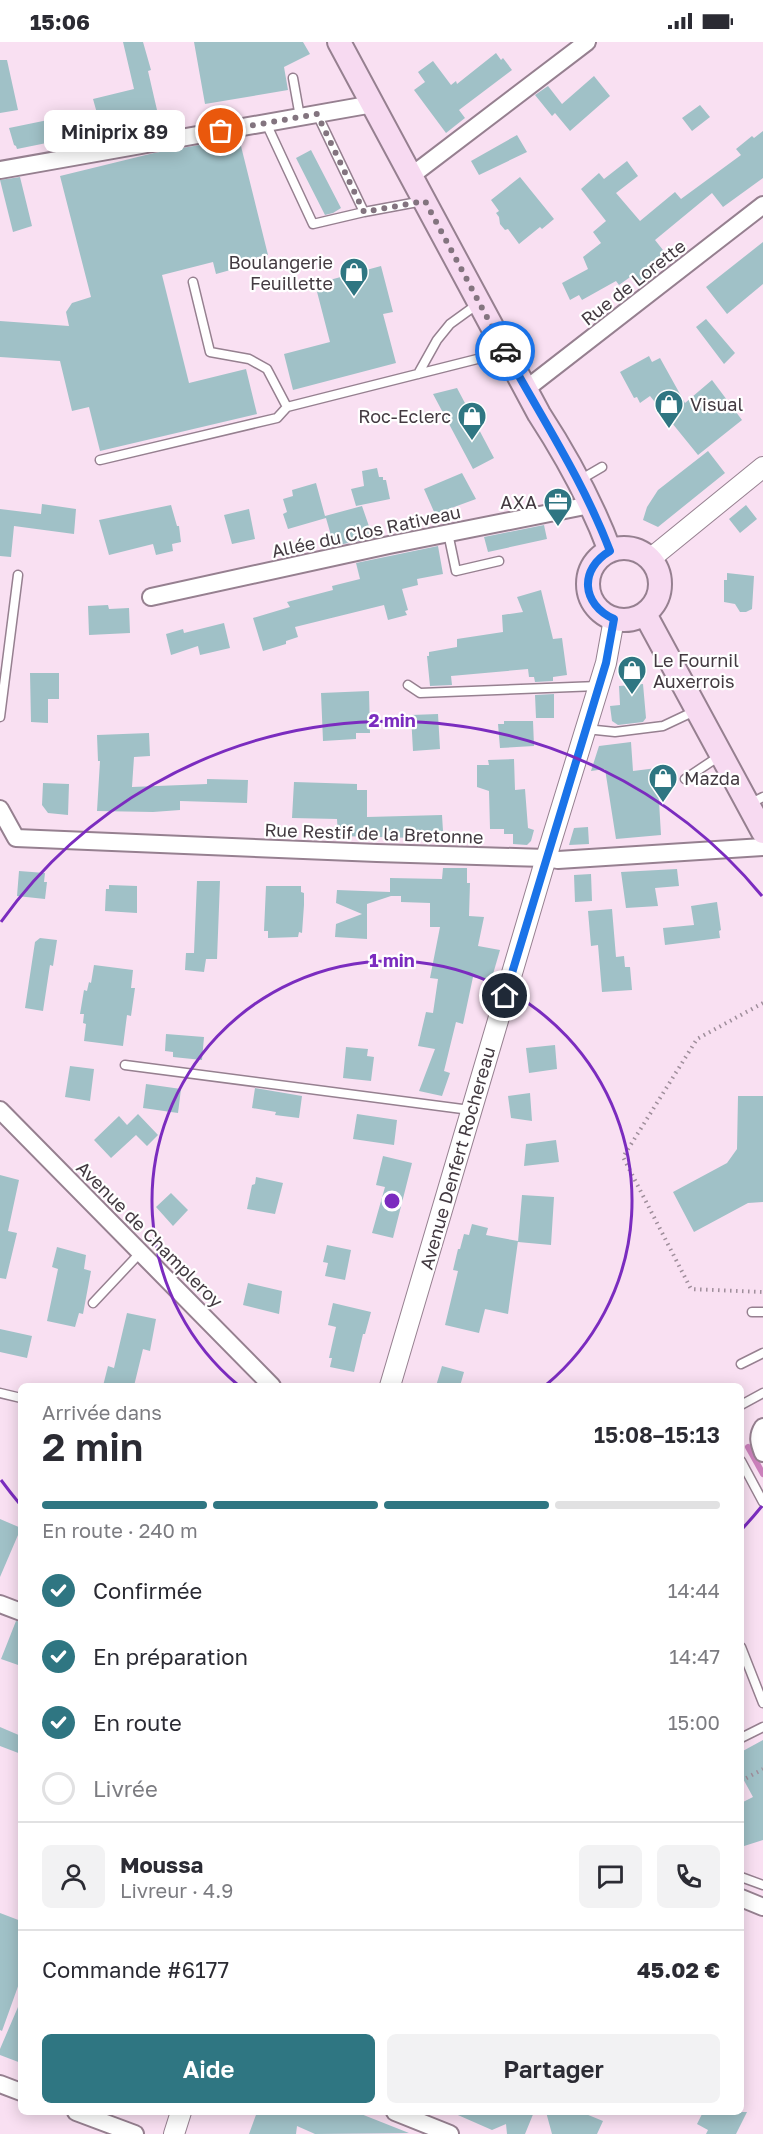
<!DOCTYPE html>
<html lang="fr">
<head>
<meta charset="utf-8">
<style>
  :root { --surface:#fff; --page:#f2f2f3; --text:#2b2b33; --muted:#7c7c81; --line:#e1e1e2; --accent:#2f7682 }
  body { margin:0; font-family:"Golos Text",sans-serif; background:var(--page); color:var(--text); height:100vh; display:flex; flex-direction:column; font-size:22px; white-space:nowrap }
  * { box-sizing:border-box; margin:0 }
  p { font-size:20px; color:var(--muted) }
  .icon { flex:none; width:33px; height:33px; fill:none; stroke:currentColor; stroke-width:2; stroke-linecap:round; stroke-linejoin:round }
  .map { position:relative; flex:1; overflow:hidden }
  .side { position:absolute; left:18px; top:1341px; width:726px; height:732px; display:flex; flex-direction:column; background:var(--surface); border-radius:9px; box-shadow:0 3px 15px #0003 }
  .side>* { flex:none }
  .pin { position:absolute; display:grid; place-items:center; width:51px; height:51px; color:#fff; margin:-26px; border:3px solid #fff; border-radius:50%; box-shadow:0 2px 6px #0007 }
  .courier { position:absolute; display:grid; place-items:center; width:60px; height:60px; margin:-30px; border:4px solid #1a73e8; border-radius:50%; background:#fff; color:#222; box-shadow:0 2px 8px #0007 }
  .bubble { position:absolute; height:42px; border-radius:9px; background:var(--surface); box-shadow:0 3px 15px #0003; font-size:20px; font-weight:600; line-height:42px; text-align:center }
  .head em { font-style:normal; font-weight:600 }
  .head div { display:flex; flex-direction:column-reverse }
  .head { display:flex; align-items:center; justify-content:space-between; height:102px; padding:0 24px }
  h1 { font-size:39px; font-weight:600; line-height:45px }
  .bar { display:grid; grid-template-columns:repeat(4,1fr); gap:9px 6px; align-content:center; height:72px; padding:0 24px }
  .bar i { height:8px; border-radius:4px; background:var(--line) }
  .bar .selected { background:var(--accent) }
  .bar p { grid-column:span 4 }
  .line { display:flex; align-items:center; gap:15px; padding:0 24px; border-top:2px solid var(--line) }
  .line div { flex:1 }
  .round { display:grid; place-items:center; flex:none; width:63px; height:63px; border-radius:9px; background:var(--page) }
  ol { padding:0 24px; list-style:none }
  li { display:flex; align-items:center; gap:18px; height:66px }
  li p { margin-inline-start:auto }
  li .icon { padding:6px; border-radius:50%; background:var(--accent); color:#fff; stroke-width:4 }
  li:last-child { color:var(--muted) }
  li i { width:33px; height:33px; border:3px solid var(--line); border-radius:50% }
  .cta { display:flex; gap:12px; margin-top:auto; padding:12px 24px }
  .cta a { flex:1; height:69px; border-radius:9px; background:var(--accent); color:#fff; font-size:24px; font-weight:600; line-height:69px; text-align:center }
  .cta a+a { background:var(--page); color:var(--text) }
  .status { display:flex; justify-content:space-between; align-items:center; height:42px; padding:0 30px; background:var(--surface); direction:ltr }
  .status svg { height:16px; fill:currentColor }
  .map>svg:first-child { display:block }
  .lines { fill:none; stroke-linecap:round; stroke-linejoin:round }
  .stream { stroke:#cb80bb; stroke-width:6 }
  .building { fill:#a0c1c7 }
  .service-casing { stroke:#968090; stroke-width:11 }
  .minor-casing { stroke:#968090; stroke-width:20 }
  .tertiary-casing { stroke:#968090; stroke-width:22 }
  .secondary-casing { stroke:#968090; stroke-width:26 }
  .path { stroke:#9f8e9b; stroke-width:4; stroke-dasharray:1.5 4.5; stroke-linecap:butt }
  .service { stroke:#fff; stroke-width:8 }
  .minor { stroke:#fff; stroke-width:16 }
  .tertiary { stroke:#fff; stroke-width:20 }
  .secondary { stroke:#f7daf1; stroke-width:22 }
  .done { stroke:#83747f; stroke-width:6; stroke-dasharray:0 10.8 }
  .route { stroke:#1a73e8; stroke-width:8 }
  .ring { fill:none; stroke:#7b2cbf; stroke-width:3 }
  .labels { text-anchor:middle; dominant-baseline:central; stroke-width:4.5; stroke-linejoin:round; paint-order:stroke }
  .poi-label { font-size:18px; fill:#433a41; stroke:#fff; text-anchor:end }
  .street-label { font-size:18px; fill:#433a41; stroke:#fff }
  .centre { fill:#7b2cbf; stroke:#fff; stroke-width:3 }
  .ring-label { font-size:18px; text-anchor:middle; font-weight:bold; fill:#7b2cbf; stroke:#fff; stroke-width:4.5; stroke-linejoin:round; paint-order:stroke }
</style>
</head>
<body>
<div class="status"><b>15:06</b><svg viewBox="0 0 49 12"><path d="M0 12V9h3v3zM5 12V6h3v6zM10 12V3h3v9zM15 12V0h3v12zM26 1h20v11H26zM47 4h2v5h-2z"/></svg></div>
<div class="map">
<svg width="763" height="2092" viewBox="0 0 763 2092">
  <rect width="100%" height="100%" fill="#f9e0f2"/>
  <g class="lines">
    <path class="stream" d="M748,1405L763,1432"/>
  </g>
  <path class="building" d="M123,0H143L151,28L148,29L157,68L100,82L93,57L134,47Z
    M194,0H303L310,12L284,25L288,48L205,62Z
    M496,11L501,18L503,16L512,28L459,68L465,76L446,91L414,48L425,40L418,30L433,19L451,43L456,39L457,42Z
    M0,18H7L18,68L0,71Z
    M594,34L610,54L570,89L555,71L552,74L535,53L548,44L562,62Z
    M700,63L710,75L692,89L682,76Z
    M48,78L49,83L68,80L71,96L17,107L16,104L14,103L9,86Z
    M763,89V136L723,165L712,151L655,198L671,218L640,242L633,233L619,243L616,239L582,258L579,253L570,258L562,241L588,227L583,215L601,201L593,190L606,179L581,147L599,131L604,137L627,119L638,134L616,151L640,179L675,150L681,157L741,113L736,107L752,94L754,96Z
    M517,93L527,110L479,133L471,119Z
    M239,96L268,213L232,221L234,227L216,232L213,220L162,233L189,341L246,327L257,372L100,409L89,365L72,369L60,319L0,315V279L69,284L66,270L72,261L91,255L60,134L154,111Z
    M311,108L341,166L333,171L325,173L296,116Z
    M20,135L32,184L13,190L0,138Z
    M520,135L554,177L542,187L540,185L519,202L508,187L505,188L500,182L499,175L496,171L499,169L491,158Z
    M763,200V242L727,272L706,245Z
    M381,224L393,270L383,272L396,321L293,348L284,312L330,300L315,242Z
    M706,277L735,311L724,322L696,285Z
    M649,314L652,320L660,316L685,361L712,338L742,378L698,413L650,354L640,361L637,355L634,356L620,330Z
    M457,346L494,416L473,427L433,352Z
    M708,409L725,431L658,485L643,478L647,465L658,448Z
    M377,426L379,435H383V438H386L390,457L356,464L351,447L364,444L362,429Z
    M462,431L476,457L435,472L424,447Z
    M316,441L325,474L362,464L372,493L377,491L382,494L334,504L326,476L288,487L283,472L287,470L283,457L293,454L292,448Z
    M42,462L76,467L74,492L14,484L11,515L0,514V467L41,472Z
    M171,463L177,484H179L181,500L172,502L173,509L156,513L153,502L109,513L99,478Z
    M746,463L757,477L740,491L729,477Z
    M249,467L255,497L232,502L224,473Z
    M544,483L547,497L488,510L484,495Z
    M438,504L443,532L417,537L418,543L402,547L408,568L405,569L407,573L388,578L384,563L295,585L298,595L286,599V602L263,609L253,576L290,565L287,560L333,548L332,544L360,537L356,521Z
    M727,531L754,534L752,567L746,570H740L735,562L724,560V538H727Z
    M541,548L553,597L562,596L567,633L553,635V639L535,640L534,635H529L528,627L451,634L452,643L430,644L427,614H429V610L457,605V597L503,590L502,573L523,570L517,555Z
    M108,563L109,567L129,566L130,591L89,593L88,564Z
    M224,581L230,606L200,613L198,604L171,613L166,592L183,587L184,591Z
    M30,631H59V657H48V681L31,680Z
    M643,642L646,676L643,680L618,683L612,679L610,664L620,663L619,644Z
    M369,649L370,691H356V697L323,699L321,651Z
    M554,652V676H536L535,653Z
    M438,672L440,707L413,709L411,673Z
    M504,679H533L534,704L500,706L498,682H504Z
    M149,691L150,714L134,715L132,745L207,742V737L248,738L247,761L180,759V768L153,770L97,769L100,719H98L97,693Z
    M631,700L633,729L657,726L661,793L616,797L605,727L591,729L599,704Z
    M514,717L515,748L525,747L528,786L534,788L531,799L527,803L513,802V792H504V787H490L489,749L477,745V723H489L488,718Z
    M294,740L357,742V748H367V775L442,773L443,789H418V796L338,794L337,777L292,776Z
    M43,741L69,742L68,773L48,771L42,763Z
    M588,785L589,802L569,803L574,786Z
    M443,826H467V841H470L469,874L484,875L478,904L500,908L491,939L473,935L463,982L456,980L444,1029L450,1031L442,1054L419,1049L435,1007L418,1004L426,970L433,971L438,937L430,936L440,885H430V861L401,860V854H391L367,862V897L335,895L336,882L362,872L336,861L337,848L390,850V836L442,837Z
    M677,827L679,844L655,846L658,864L626,866L621,830Z
    M19,829L45,831L44,840H47L45,857L17,854Z
    M591,832L592,859L575,860L574,833Z
    M197,839H220L217,917H206L204,930L185,928L186,911H194Z
    M109,843L137,844V871L105,869L106,847H109Z
    M266,844H301V850L304,851V863L302,891L299,890L298,895L268,896V889H264Z
    M717,860L721,888L719,889L720,896L665,903L663,886L694,883L691,864Z
    M612,867L616,915L624,914L625,925H630L632,948L602,950L598,903L591,904L588,869Z
    M40,896L57,898L53,924L50,923L43,969L25,966L35,900Z
    M94,923L133,928L131,946H135L131,974L127,973L123,1004L84,999L86,982L83,981L84,972H80L84,948L87,949L89,940L91,941Z
    M166,992L204,995L202,1018L173,1015V1010L165,1009Z
    M555,1003L557,1027L529,1031L526,1006Z
    M346,1005L368,1007L367,1014L374,1015L371,1039L343,1036Z
    M70,1024L94,1027L90,1059L65,1055Z
    M146,1042L181,1047L178,1071L143,1066Z
    M255,1046L302,1054L299,1076L275,1073L276,1070L252,1066Z
    M530,1051L532,1079L511,1076L508,1054Z
    M738,1054H763V1160L748,1161L694,1190L673,1150L727,1121L737,1107Z
    M138,1072L158,1093L147,1104L136,1093L111,1116L94,1098L119,1074L127,1083Z
    M357,1072L397,1078L394,1103L353,1097Z
    M556,1098L559,1120L524,1124L526,1102Z
    M383,1114L412,1121L393,1196L372,1191L385,1145L376,1143Z
    M0,1133L19,1138L8,1189L17,1191L6,1237L0,1236Z
    M256,1135L283,1141L275,1172L247,1167L252,1143L255,1142Z
    M171,1151L188,1168L173,1184L156,1165Z
    M522,1153L554,1155L551,1203L518,1200Z
    M472,1182L488,1186L486,1193L518,1199L508,1272L485,1267L479,1291L445,1283L458,1229L453,1228L458,1207H460L464,1192L469,1193Z
    M327,1203L351,1208L345,1238L325,1234L328,1221L323,1220Z
    M57,1205L86,1213L84,1227L91,1229L83,1272L79,1271L75,1285L47,1279L58,1227L52,1225Z
    M248,1241L282,1249L279,1272L243,1263Z
    M333,1261L371,1270L365,1292H363L354,1330L330,1325L332,1316H329L336,1285L328,1283Z
    M127,1271L156,1277L150,1309L143,1307L134,1344H103L108,1324L114,1326Z
    M0,1287L32,1294L27,1316L0,1310Z
    M442,1324L464,1330L460,1344H436Z
    M0,1477L21,1486L0,1535Z
    M16,1579L21,1580V1624L1,1617Z
    M0,1685L21,1694V1712L0,1704Z
    M763,1698V1798L741,1805V1761L753,1755L741,1733V1710Z
    M0,1871L21,1879V1936L2,1989L0,1988Z
    M21,1958V2021L0,2013V2007Z
    M257,2070H356L409,2091L315,2092L297,2084L296,2092H249Z
    M451,2070H534L525,2092H507L506,2082L492,2088Z
    M546,2070H581L603,2079L597,2092H552Z
    M703,2070H747L736,2092H706L708,2088L697,2082Z"/>
  <g class="lines">
    <g class="service-casing">
      <path id="service" d="M293,36L300,75
        M317,72L364,170L423,159
        M266,81L313,182L364,170
        M193,240L210,310L249,317L267,327L287,365
        M418,332L437,298L450,282L479,261
        M100,418L277,376L287,365L505,310
        M578,439L602,425
        M448,491L456,529L499,519
        M408,643L420,651L598,644
        M0,675L18,533
        M586,687L615,690L663,684L697,668
        M685,737L721,713
        M749,762L763,755
        M125,1023L470,1068
        M93,1261L140,1211
        M752,1270H763
        M741,1322L763,1311
        M0,1351L21,1356
        M741,1363L763,1351
        M741,1419L763,1460
        M741,1605L763,1661
        M741,1696L763,1685
        M741,1835L763,1843"/>
    </g>
    <g class="minor-casing">
      <path id="minor" d="M0,128L373,62
        M411,134L587,0
        M526,347L763,163
        M151,555L389,503L590,463
        M0,767L16,796L377,811L546,816L558,818L763,805
        M0,1068L272,1344
        M763,1385C757,1394 759,1401 763,1411
        M0,1562L21,1570
        M741,1856L763,1865
        M0,2042L21,2050
        M76,2070L135,2092
        M395,2070L450,2092"/>
    </g>
    <g class="tertiary-casing">
      <path id="tertiary" d="M650,517L763,425
        M390,1344L546,816L606,621L614,577
        M174,2092L181,2070"/>
    </g>
    <g class="secondary-casing">
      <path id="secondary" d="M339,0L539,372C567,415 592,461 610,509
        M588 542a36 36 0 1 1 72 0a36 36 0 1 1-72 0Z
        M645,572L763,790"/>
    </g>
    <path class="path" d="M763,961L697,997L623,1115L691,1247L763,1250
      M741,1739L763,1727"/>
    <use href="#service" class="service"/>
    <use href="#minor" class="minor"/>
    <use href="#tertiary" class="tertiary"/>
    <use href="#secondary" class="secondary"/>
  </g>
  <g class="lines">
    <path class="done" d="M221,89L317,72L364,170L425,159L505,309"/>
    <path class="route" d="M505,954L606,621L614,577C581,562 579,527 610,509C583,438 541,375 505,309"/>
  </g>
  <g class="ring">
    <path d="M238 1343A240 240 0 1 1 546 1343"/>
    <path d="M762 1464A480 480 0 0 1 743 1486M19 1461A480 480 0 0 1 1 1438M1 880A480 480 0 0 1 762 854"/>
  </g>
  <defs>
    <g id="shop-pin" transform="scale(1.5)"><path d="M0 17L-7.5 6A9.5 9.5 0 1 1 7.5 6Z" fill="#2f7682" stroke="#fff"/><path d="M-5-2.5h2.3a2.7 3.5 0 0 1 5.4 0H5L5.5 6h-11ZM-1.5-2.5h3a1.5 2.3 0 0 0-3 0Z" fill="#fff"/></g>
    <g id="office-pin" transform="scale(1.5)"><path d="M0 17L-7.5 6A9.5 9.5 0 1 1 7.5 6Z" fill="#2f7682" stroke="#fff"/><path d="M-6-3h4V-5.5h4V-3h4V5H-6ZM-1-4.5V-3h2v-1.5ZM-6 0V1H6V0Z" fill="#fff"/></g>
  </defs>
  <g fill-rule="evenodd">
    <use href="#shop-pin" x="354" y="230"/>
    <use href="#shop-pin" x="669" y="362"/>
    <use href="#shop-pin" x="472" y="374"/>
    <use href="#office-pin" x="558" y="460"/>
    <use href="#shop-pin" x="632" y="628"/>
    <use href="#shop-pin" x="663" y="736"/>
  </g>
  <g class="labels">
    <g class="poi-label">
      <text x="333" y="220">Boulangerie<tspan x="333" dy="21">Feuillette</tspan></text>
      <text x="690" y="362" text-anchor="start">Visual</text>
      <text x="451" y="374">Roc-Eclerc</text>
      <text x="537" y="460">AXA</text>
      <text x="653" y="618" text-anchor="start">Le Fournil<tspan x="653" dy="21">Auxerrois</tspan></text>
      <text x="684" y="736" text-anchor="start">Mazda</text>
    </g>
    <g class="street-label">
      <text transform="translate(633 240) rotate(-38)">Rue de Lorette</text>
      <text transform="translate(366 489) rotate(-12)">Allée du Clos Rativeau</text>
      <text transform="translate(374 791) rotate(2)">Rue Restif de la Bretonne</text>
      <text transform="translate(457 1116) rotate(-74)">Avenue Denfert Rochereau</text>
      <text transform="translate(150 1192) rotate(45)">Avenue de Champleroy</text>
    </g>
  </g>
  <circle cx="392" cy="1159" r="9" class="centre"/>
  <g class="ring-label">
    <text x="392" y="685">2 min</text>
    <text x="392" y="925">1 min</text>
  </g>
</svg>
<div class="pin" style="left:221px;top:89px;background:#ea580c"><svg class="icon" aria-label="bag" viewBox="0 0 24 24"><path d="M5 8h14l-1 12H6zM9 8a3 3 0 0 1 6 0"/></svg></div>
<div class="pin" style="left:505px;top:954px;background:#1f2937"><svg class="icon" aria-label="home" viewBox="0 0 24 24"><path d="M3 11l9-7 9 7M6 9v11h12V9"/></svg></div>
<div class="courier" style="left:505px;top:309px"><svg class="icon" aria-label="car" viewBox="0 0 24 24"><path d="M5 17H2v-5l4-1 3-4h7l3 4 3 1v5h-3M9 17h6M6 11h13"/><circle cx="7" cy="17" r="2"/><circle cx="17" cy="17" r="2"/></svg></div>
<div class="bubble" style="left:44px;top:68px;width:141px">Miniprix 89</div>
<section class="side">
<div class="head"><div><h1>2 min</h1><p>Arrivée dans</p></div><em>15:08–15:13</em></div>
<div class="bar"><i class="selected"></i><i class="selected"></i><i class="selected"></i><i></i><p>En route · 240 m</p></div>
<ol>
<li><svg class="icon" aria-label="check" viewBox="0 0 24 24"><path d="M5 12l5 5 9-10"/></svg>Confirmée<p>14:44</p></li>
<li><svg class="icon" aria-label="check" viewBox="0 0 24 24"><path d="M5 12l5 5 9-10"/></svg>En préparation<p>14:47</p></li>
<li><svg class="icon" aria-label="check" viewBox="0 0 24 24"><path d="M5 12l5 5 9-10"/></svg>En route<p>15:00</p></li>
<li><i></i>Livrée</li>
</ol>
<div class="line" style="height:108px"><a class="round"><svg class="icon" aria-label="person" viewBox="0 0 24 24"><circle cx="12" cy="8" r="4"/><path d="M4 21q1-7 8-7t8 7"/></svg></a><div><b>Moussa</b><p>Livreur · 4.9</p></div><a class="round"><svg class="icon" aria-label="chat" viewBox="0 0 24 24"><path d="M4 5h16v11H9l-5 4z"/></svg></a><a class="round"><svg class="icon" aria-label="phone" viewBox="0 0 24 24"><path d="M5 4h4l2 5-3 2q2 4 5 5l2-3 5 2v4C11 20 4 13 5 4z"/></svg></a></div>
<div class="line" style="height:78px"><div>Commande #6177</div><b>45.02 €</b></div>
<div class="cta"><a>Aide</a><a>Partager</a></div>
</section>
</div>
</body>
</html>
